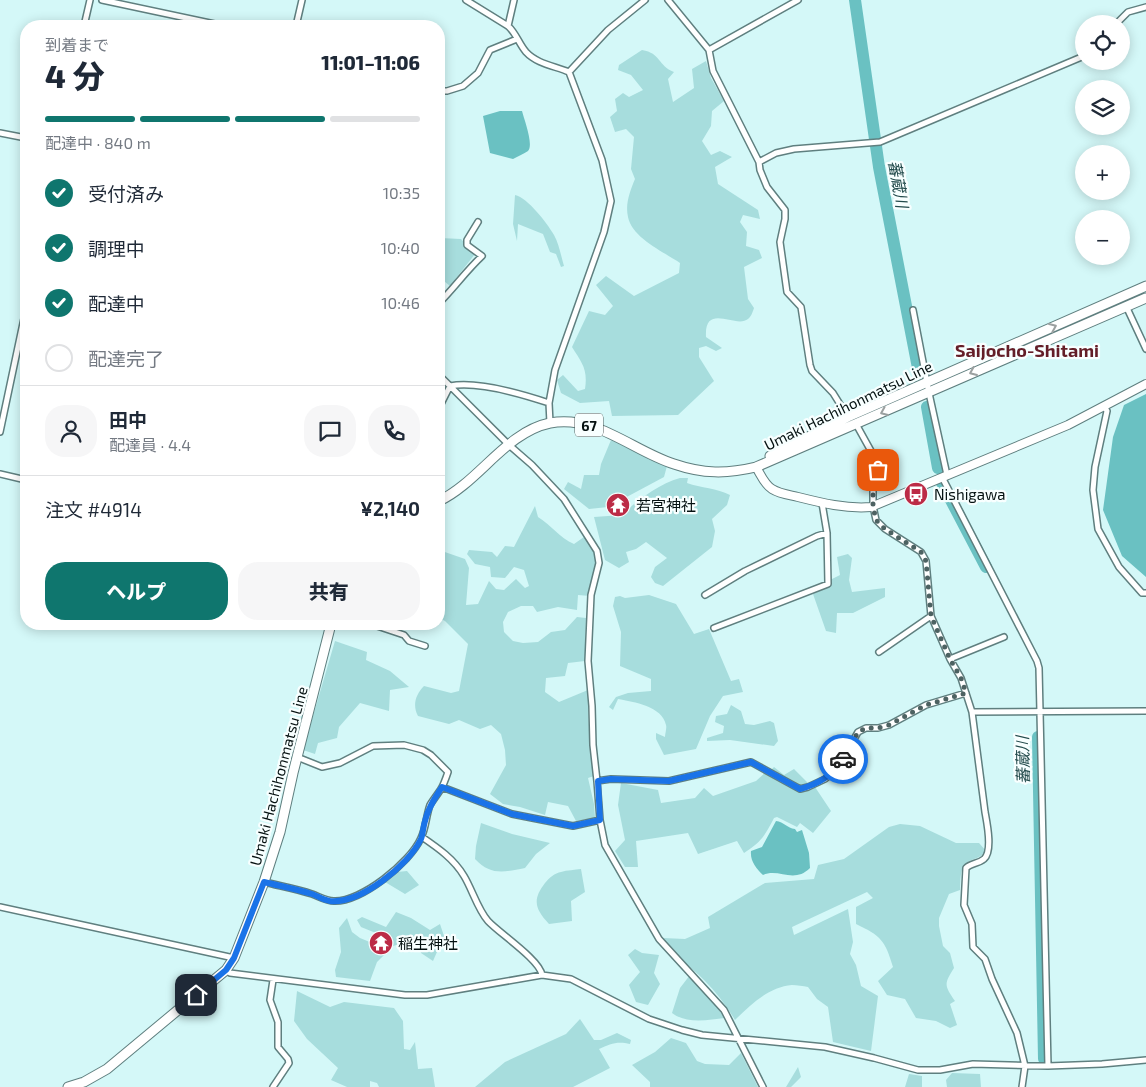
<!DOCTYPE html>
<html lang="ja">
<head>
<meta charset="utf-8">
<style>
  :root { --surface:#fff; --page:#f6f6f7; --text:#1f2937; --muted:#747a83; --line:#e0e1e3; --accent:#0f766e }
  body { margin:0; font-family:"Exo 2","Noto Sans JP",sans-serif; background:var(--page); color:var(--text); height:100vh; display:flex; flex-direction:column; font-size:19px; white-space:nowrap }
  * { box-sizing:border-box; margin:0 }
  p { font-size:16px; color:var(--muted) }
  .icon { flex:none; width:28px; height:28px; fill:none; stroke:currentColor; stroke-width:2; stroke-linecap:round; stroke-linejoin:round }
  .map { position:relative; flex:1; overflow:hidden }
  .side { position:absolute; left:20px; top:20px; width:425px; height:610px; display:flex; flex-direction:column; background:var(--surface); border-radius:20px; box-shadow:0 2px 12px #0003 }
  .side>* { flex:none }
  .fabs { position:absolute; left:1075px; top:15px; display:grid; gap:10px }
  .fabs a { display:grid; place-items:center; width:55px; height:55px; border-radius:50%; background:var(--surface); box-shadow:0 2px 12px #0003; font-size:25px }
  .pin { position:absolute; display:grid; place-items:center; width:42px; height:42px; color:#fff; margin:-21px; border-radius:10px; box-shadow:0 2px 8px #0006 }
  .courier { position:absolute; display:grid; place-items:center; width:50px; height:50px; margin:-25px; border:4px solid #1a73e8; border-radius:50%; background:#fff; color:#222; box-shadow:0 1px 6px #0007 }
  .summary em { font-style:normal; font-weight:800 }
  .summary div { display:flex; flex-direction:column-reverse }
  .summary { display:flex; align-items:center; justify-content:space-between; height:85px; padding:0 25px }
  h1 { font-size:32px; font-weight:800; line-height:38px }
  .bar { display:grid; grid-template-columns:repeat(4,1fr); gap:8px 5px; align-content:center; height:60px; padding:0 25px }
  .bar i { height:6px; border-radius:4px; background:var(--line) }
  .bar .active { background:var(--accent) }
  .bar p { grid-column:span 4 }
  .line { display:flex; align-items:center; gap:12px; padding:0 25px; border-top:1px solid var(--line) }
  .line div { flex:1 }
  .round { display:grid; place-items:center; flex:none; width:52px; height:52px; border-radius:20px; background:var(--page) }
  ol { padding:0 25px; list-style:none }
  li { display:flex; align-items:center; gap:15px; height:55px }
  li p { margin-inline-start:auto }
  li .icon { padding:5px; border-radius:50%; background:var(--accent); color:#fff; stroke-width:4 }
  li:last-child { color:var(--muted) }
  li i { width:28px; height:28px; border:2px solid var(--line); border-radius:50% }
  .action { display:flex; gap:10px; margin-top:auto; padding:10px 25px }
  .action a { flex:1; height:58px; border-radius:20px; background:var(--accent); color:#fff; font-size:20px; font-weight:800; line-height:58px; text-align:center }
  .action a+a { background:var(--page); color:var(--text) }
  .map>svg:first-child { display:block }
  .green { fill:#a7dddd }
  .water { fill:#6ac1c2 }
  .lines { fill:none; stroke-linecap:round; stroke-linejoin:round }
  .river { stroke:#6ac1c2; stroke-width:12 }
  .street-casing { stroke:#5f7f7f; stroke-width:8 }
  .secondary-casing { stroke:#5f7f7f; stroke-width:10 }
  .primary-casing { stroke:#5f7f7f; stroke-width:11 }
  .street { stroke:#fff; stroke-width:5 }
  .secondary { stroke:#fff; stroke-width:8 }
  .primary { stroke:#fff; stroke-width:9 }
  .oneway { stroke:#9ba0a0 }
  .done { stroke:#4d6262; stroke-width:5; stroke-dasharray:0 9 }
  .route { stroke:#1a73e8; stroke-width:6 }
  .labels { text-anchor:middle; dominant-baseline:central; stroke-width:4.5; stroke-linejoin:round; paint-order:stroke }
  .shield { fill:#f8ffff; stroke:#4e5858; stroke-width:1 }
  .shield-label { font-size:14px; font-weight:bold; fill:#051111 }
  .street-label { font-size:15px; fill:#051111; stroke:#f8ffff }
  .poi-label { font-size:15px; fill:#051111; stroke:#f8ffff; text-anchor:start }
  .water-label { font-size:16px; font-style:italic; fill:#234b4c; stroke:#f8ffff }
  .quarter-label { font-size:18px; font-weight:bold; fill:#641e28; stroke:#f8ffff }
</style>
</head>
<body>
<div class="map">
<svg width="1146" height="1087" viewBox="0 0 1146 1087">
  <rect width="100%" height="100%" fill="#d4f8f8"/>
  <path class="green" d="M642,50C661,53 658,66 674,72L668,79L673,102L694,88L692,69L706,61L711,78L724,101L712,111L711,126L702,141L711,155L720,151L732,157L715,167L718,184L758,210L760,219L743,215L740,222L747,232L746,246L759,250L762,258L744,267L748,299L754,308C753,311 751,317 748,319C736,329 704,302 706,337L722,348L716,351L706,346L699,348V357L714,381L678,415L612,416L609,401L580,403L561,393L557,380L563,375L578,391L585,389C588,369 582,363 572,347L589,311L605,315L613,306L596,285L606,276L634,296L679,273L680,263C664,252 632,238 628,217C625,204 630,191 635,179L631,169L634,137L626,129L615,132L610,117L617,111L615,99L623,93L629,97L643,90L631,75L618,70L619,65Z
    M515,195C528,198 547,223 554,235C559,244 561,256 564,266L561,267L556,254L550,252L543,234L518,224L517,241L513,224Z
    M440,238L461,239L475,254L450,286L439,277Z
    M611,440L667,466L664,477L608,507L589,509L564,489L568,482L581,489L584,475H599L601,464Z
    M680,478H688L687,483C701,488 717,488 730,495L727,505L712,519L715,531L712,547L663,586L655,583L651,577L655,567L667,558L646,542L636,549L626,552L629,562L619,568L605,560L594,517L622,515C637,500 659,484 680,478Z
    M535,506L538,517C551,525 560,538 574,544L584,537L594,551L596,564L590,596L578,595L577,610L558,607L537,612L533,606H521L508,612L503,622L504,632L513,641L523,643L538,642L551,632L565,630L577,617L586,618L585,661L568,663L565,676L546,678L545,692L559,702L588,690L589,730L594,776L588,778L594,804L595,818L576,821L568,806L548,802L545,815L520,807L503,804L490,794L506,765L505,750L501,734L491,725L480,729L459,720L449,724L418,716C412,705 416,694 424,686L451,693L459,691L468,644L445,621L439,618V550L465,559L469,568L466,605L478,604L489,581L496,589L504,590L516,579L525,588L529,586L524,570L514,567L505,578L491,577L490,567L475,564L467,554L469,550L492,552L497,557L505,546L514,547Z
    M848,554L852,558L849,580L852,592L885,588V597L853,613H837L836,633L826,631L813,594L828,586L830,580L840,575L837,557Z
    M649,595L676,604L694,634L709,629L731,681L739,679L743,692L723,696L710,716L696,749L664,755L656,739V733L665,737C665,734 667,728 666,725C662,706 634,702 618,699L613,710L609,707L616,697L628,693L651,691V679L620,666L621,632L613,606L615,597L620,596L625,598Z
    M335,641L367,652L366,660L390,671L409,687L390,690L389,711L360,703L339,727L337,738L318,743L315,754L303,750Z
    M731,705L741,711L745,724L754,725L770,721L774,723L778,741L774,746L730,740L707,741V738L723,733L724,726L715,722L716,716L727,714Z
    M774,767L784,775L794,769L808,783L800,787L770,771Z
    M766,772L801,791L815,787L831,811L813,833L800,823L797,827L777,817L774,818C764,837 762,841 744,853L737,841L698,854L688,833L636,841L638,867H625L615,851L625,840L618,805L621,783L658,790L661,803L695,798L704,788L713,796L756,781Z
    M481,823L512,834L550,843L536,854L525,868C504,872 491,876 475,859L476,846Z
    M900,824L920,826L956,843H979L986,851C978,860 976,857 968,862C959,867 961,881 960,890L949,894L939,918V926L943,946L950,953L954,968C944,984 944,985 955,1001L950,1004L957,1025L950,1028L936,1021L916,1018L905,999L887,995L878,981L893,967C885,940 881,936 856,924V907L873,898L867,892L792,927L794,935L848,909L853,942L850,954L856,965L861,986L878,996L871,1051L833,1042L828,1007L817,999L808,987C803,986 797,985 792,985C769,987 751,1004 735,1020C726,1005 716,992 704,980C690,966 673,955 663,938L685,939L710,928L708,917L765,883L814,879L818,865L844,859L889,827Z
    M581,869L585,892L571,901L572,921L549,924C535,909 532,900 545,883C549,878 555,873 561,872C567,870 575,870 581,869Z
    M407,871L419,885L405,894L385,882L397,872Z
    M396,912L411,918L430,930L440,924L445,939L440,945L433,961L421,953L418,942H407L393,946V940L361,927L357,920L362,917L386,927Z
    M347,918L352,932L360,938L389,950L377,962L370,981L336,977L335,970L341,952L339,928Z
    M635,949L642,953L659,955L654,973L660,984L648,1005L636,1002L629,985L640,972L628,955Z
    M690,975L716,1004L725,1018C708,1020 686,1024 672,1013L680,988Z
    M297,991L330,1007L344,1002L394,1008L403,1021L404,1049L410,1050L415,1042L418,1069L432,1068L435,1087H379L377,1083L370,1081V1087H347L331,1080L338,1068L307,1039L294,1021Z
    M580,1019L594,1040H601L617,1033L631,1040L630,1044C617,1041 610,1044 599,1049L610,1068L573,1087H475L505,1062L566,1034Z
    M671,1038L686,1043L697,1061L705,1064L729,1065L741,1053L758,1087H650V1082L632,1065L655,1052Z
    M798,1067L801,1077L791,1087H786Z
    M952,1073L980,1074L981,1087H947L946,1080Z
    M909,1074L922,1076V1087H905Z"/>
  <path class="water" d="M500,111H522C524,119 534,145 528,151C524,154 518,156 513,159L490,153L483,116Z
    M1146,394V577L1122,556L1103,510L1113,437L1124,405Z
    M776,821C784,822 787,828 795,829L797,832L802,830L809,853L810,868C794,884 779,868 763,875C756,868 750,861 751,851L762,847Z"/>
  <g class="lines">
    <path class="river" d="M855,0L879,167L919,373
      M927,407L938,468
      M942,483L986,567
      M1038,737L1044,1059"/>
    <g class="street-casing">
      <path id="street" d="M102,0L224,26
        M466,0L508,26C516,33 519,44 526,52C537,64 555,66 569,72L608,30L645,0
        M668,0L709,50L713,71L759,162L760,170L767,187L785,210V219L780,242L787,292L801,307L810,365L812,371L833,393L848,417
        M1116,24L1128,12L1146,7
        M84,26L90,0
        M296,26L302,0
        M508,26L514,0
        M709,50L798,0
        M439,91H447L463,86L478,73L490,50L517,39
        M0,133L26,138
        M759,162L776,153L794,149L880,142L1084,56
        M439,303C454,288 466,271 482,256L467,245V240L478,222
        M1126,306L1146,349
        M913,310L929,393L947,475
        M439,375L509,445L532,465L564,499L597,551L599,563L591,595L588,661L592,706L593,745L597,781L600,820L605,845L659,939L724,1010L763,1087
        M1104,406L1107,411L1095,467L1093,490L1098,529L1119,567L1142,593H1146
        M439,408L450,386C477,381 522,394 549,403
        M550,423L549,403L555,370L604,232L611,201L602,160L569,72
        M856,424L876,460L878,470L873,489V506L876,520L885,529L921,552L926,561L931,616L950,659L961,678L972,712L985,812C987,823 993,851 984,859C978,864 971,863 966,868L964,905L972,924L973,947L985,959L992,979L1017,1033L1025,1066L1022,1087
        M0,432L26,309
        M0,474L26,480
        M942,477L1037,661L1039,668L1048,1066
        M705,595L745,571L817,536L827,533
        M371,624L404,635L409,641L425,646
        M714,628L828,584L827,533L822,503
        M879,652L931,616
        M950,659L1004,637
        M972,712L1146,711
        M597,781L611,779L669,781L751,762L800,789L808,787L825,779L838,768L858,732L866,728H878L889,725L926,705L966,693
        M442,787L512,814L573,826L600,820
        M422,837C438,848 454,859 464,876C472,889 478,910 488,921C499,933 540,960 542,975
        M264,882C280,886 297,889 312,894C320,897 326,901 334,901C361,902 410,863 421,838C426,828 426,816 430,805C433,800 437,795 441,789C444,784 446,778 448,772L431,755L423,750L404,745L373,746L340,763L322,767L297,757
        M0,907L234,958
        M226,970L230,973L405,995H427L542,975L571,979L649,1019L682,1030L702,1035L825,1047L874,1058L918,1070H940L973,1064L1048,1066L1102,1064L1146,1060
        M273,980L270,1000L278,1022V1047L288,1059L289,1063L273,1087"/>
    </g>
    <g class="secondary-casing">
      <path id="secondary" d="M756,467C761,475 764,484 772,489C780,494 790,495 798,497C822,503 846,509 871,507L1068,425L1146,384"/>
    </g>
    <g class="primary-casing">
      <path id="primary" d="M770,456L848,417L1146,286
        M439,501C479,482 506,432 550,423C595,414 633,451 674,464C703,474 727,474 756,467L1146,298
        M68,1087L84,1082L107,1069L226,970L234,958L264,882L280,832L293,773L331,624"/>
    </g>
    <use href="#street" class="street"/>
    <use href="#secondary" class="secondary"/>
    <use href="#primary" class="primary"/>
  </g>
  <defs><path id="oneway-chevron" d="M-2-3.5L2.5 0L-2 3.5" fill="none" stroke-width="1.6" stroke-linecap="round" stroke-linejoin="round" transform="scale(1.25)"/></defs>
  <g class="oneway">
    <use href="#oneway-chevron" transform="translate(1053 327) rotate(-23)"/>
    <use href="#oneway-chevron" transform="translate(973 372) rotate(157)"/>
    <use href="#oneway-chevron" transform="translate(884 412) rotate(157)"/>
  </g>
  <g class="lines">
    <path class="done" d="M843,759L858,732L866,728H878L889,725L926,705L966,693L961,678L950,659L931,616L926,561L921,552L885,529L876,520L873,506V489L878,470"/>
    <path class="route" d="M196,995L226,970L234,958L264,882C280,886 296,889 312,894C318,896 323,900 330,901C360,904 408,866 421,839C423,834 423,827 425,821C428,808 435,798 442,787L512,814L573,826L600,820L598,781L611,779L669,781L751,762L800,789C818,784 834,775 843,759"/>
  </g>
  <defs>
    <g id="bus-disc" transform="scale(1.25)"><circle r="9.5" fill="#bc2b46" stroke="#f8ffff"/><path d="M-5-6H5V4H4V6H2V4H-2V6H-4V4H-5ZM-3.5-4V0h7V-4ZM-3.5 1.2v1.5H-2V1.2ZM2 1.2v1.5H3.5V1.2Z" fill="#fff"/></g>
    <g id="temple-disc" transform="scale(1.25)"><circle r="9.5" fill="#bc2b46" stroke="#f8ffff"/><path d="M0-6L5-2H3V0L6.5 2.5H4V6H1.5V3h-3V6H-4V2.5H-6.5L-3 0V-2H-5Z" fill="#fff"/></g>
  </defs>
  <g fill-rule="evenodd">
    <use href="#bus-disc" x="916" y="494"/>
    <use href="#temple-disc" x="618" y="505"/>
    <use href="#temple-disc" x="381" y="943"/>
  </g>
  <g class="labels">
    <rect class="shield" x="575" y="413.5" width="28" height="23" rx="4"/>
    <g class="shield-label">
      <text x="589" y="425">67</text>
    </g>
    <g class="street-label">
      <text transform="translate(848 405) rotate(-26)">Umaki Hachihonmatsu Line</text>
      <text transform="translate(278 776) rotate(-75)">Umaki Hachihonmatsu Line</text>
    </g>
    <g class="poi-label">
      <text x="934" y="494">Nishigawa</text>
      <text x="636" y="505">若宮神社</text>
      <text x="398" y="943">稲生神社</text>
    </g>
    <g class="water-label">
      <text transform="translate(899 184) rotate(80)">蕃蔵川</text>
      <text transform="translate(1022 760) rotate(-91)">蕃蔵川</text>
    </g>
    <g class="quarter-label">
      <text x="1027" y="350">Saijocho-Shitami</text>
    </g>
  </g>
</svg>
<div class="fabs">
<a><svg class="icon" aria-label="locate" viewBox="0 0 24 24"><circle cx="12" cy="12" r="6"/><path d="M12 2v4M12 18v4M2 12h4M18 12h4"/></svg></a>
<a><svg class="icon" aria-label="layers" viewBox="0 0 24 24"><path d="M12 4l9 5-9 5-9-5zM3 14l9 5 9-5"/></svg></a>
<a>+</a>
<a>−</a>
</div>
<div class="pin" style="left:878px;top:470px;background:#ea580c"><svg class="icon" aria-label="bag" viewBox="0 0 24 24"><path d="M5 8h14l-1 12H6zM9 8a3 3 0 0 1 6 0"/></svg></div>
<div class="pin" style="left:196px;top:995px;background:#1f2937"><svg class="icon" aria-label="home" viewBox="0 0 24 24"><path d="M3 11l9-7 9 7M6 9v11h12V9"/></svg></div>
<div class="courier" style="left:843px;top:759px"><svg class="icon" aria-label="car" viewBox="0 0 24 24"><path d="M5 17H2v-5l4-1 3-4h7l3 4 3 1v5h-3M9 17h6M6 11h13"/><circle cx="7" cy="17" r="2"/><circle cx="17" cy="17" r="2"/></svg></div>
<section class="side">
<div class="summary"><div><h1>4 分</h1><p>到着まで</p></div><em>11:01–11:06</em></div>
<div class="bar"><i class="active"></i><i class="active"></i><i class="active"></i><i></i><p>配達中 · 840 m</p></div>
<ol>
<li><svg class="icon" aria-label="check" viewBox="0 0 24 24"><path d="M5 12l5 5 9-10"/></svg>受付済み<p>10:35</p></li>
<li><svg class="icon" aria-label="check" viewBox="0 0 24 24"><path d="M5 12l5 5 9-10"/></svg>調理中<p>10:40</p></li>
<li><svg class="icon" aria-label="check" viewBox="0 0 24 24"><path d="M5 12l5 5 9-10"/></svg>配達中<p>10:46</p></li>
<li><i></i>配達完了</li>
</ol>
<div class="line" style="height:90px"><a class="round"><svg class="icon" aria-label="person" viewBox="0 0 24 24"><circle cx="12" cy="8" r="4"/><path d="M4 21q1-7 8-7t8 7"/></svg></a><div><b>田中</b><p>配達員 · 4.4</p></div><a class="round"><svg class="icon" aria-label="chat" viewBox="0 0 24 24"><path d="M4 5h16v11H9l-5 4z"/></svg></a><a class="round"><svg class="icon" aria-label="phone" viewBox="0 0 24 24"><path d="M5 4h4l2 5-3 2q2 4 5 5l2-3 5 2v4C11 20 4 13 5 4z"/></svg></a></div>
<div class="line" style="height:65px"><div>注文 #4914</div><b>¥2,140</b></div>
<div class="action"><a>ヘルプ</a><a>共有</a></div>
</section>
</div>
</body>
</html>
